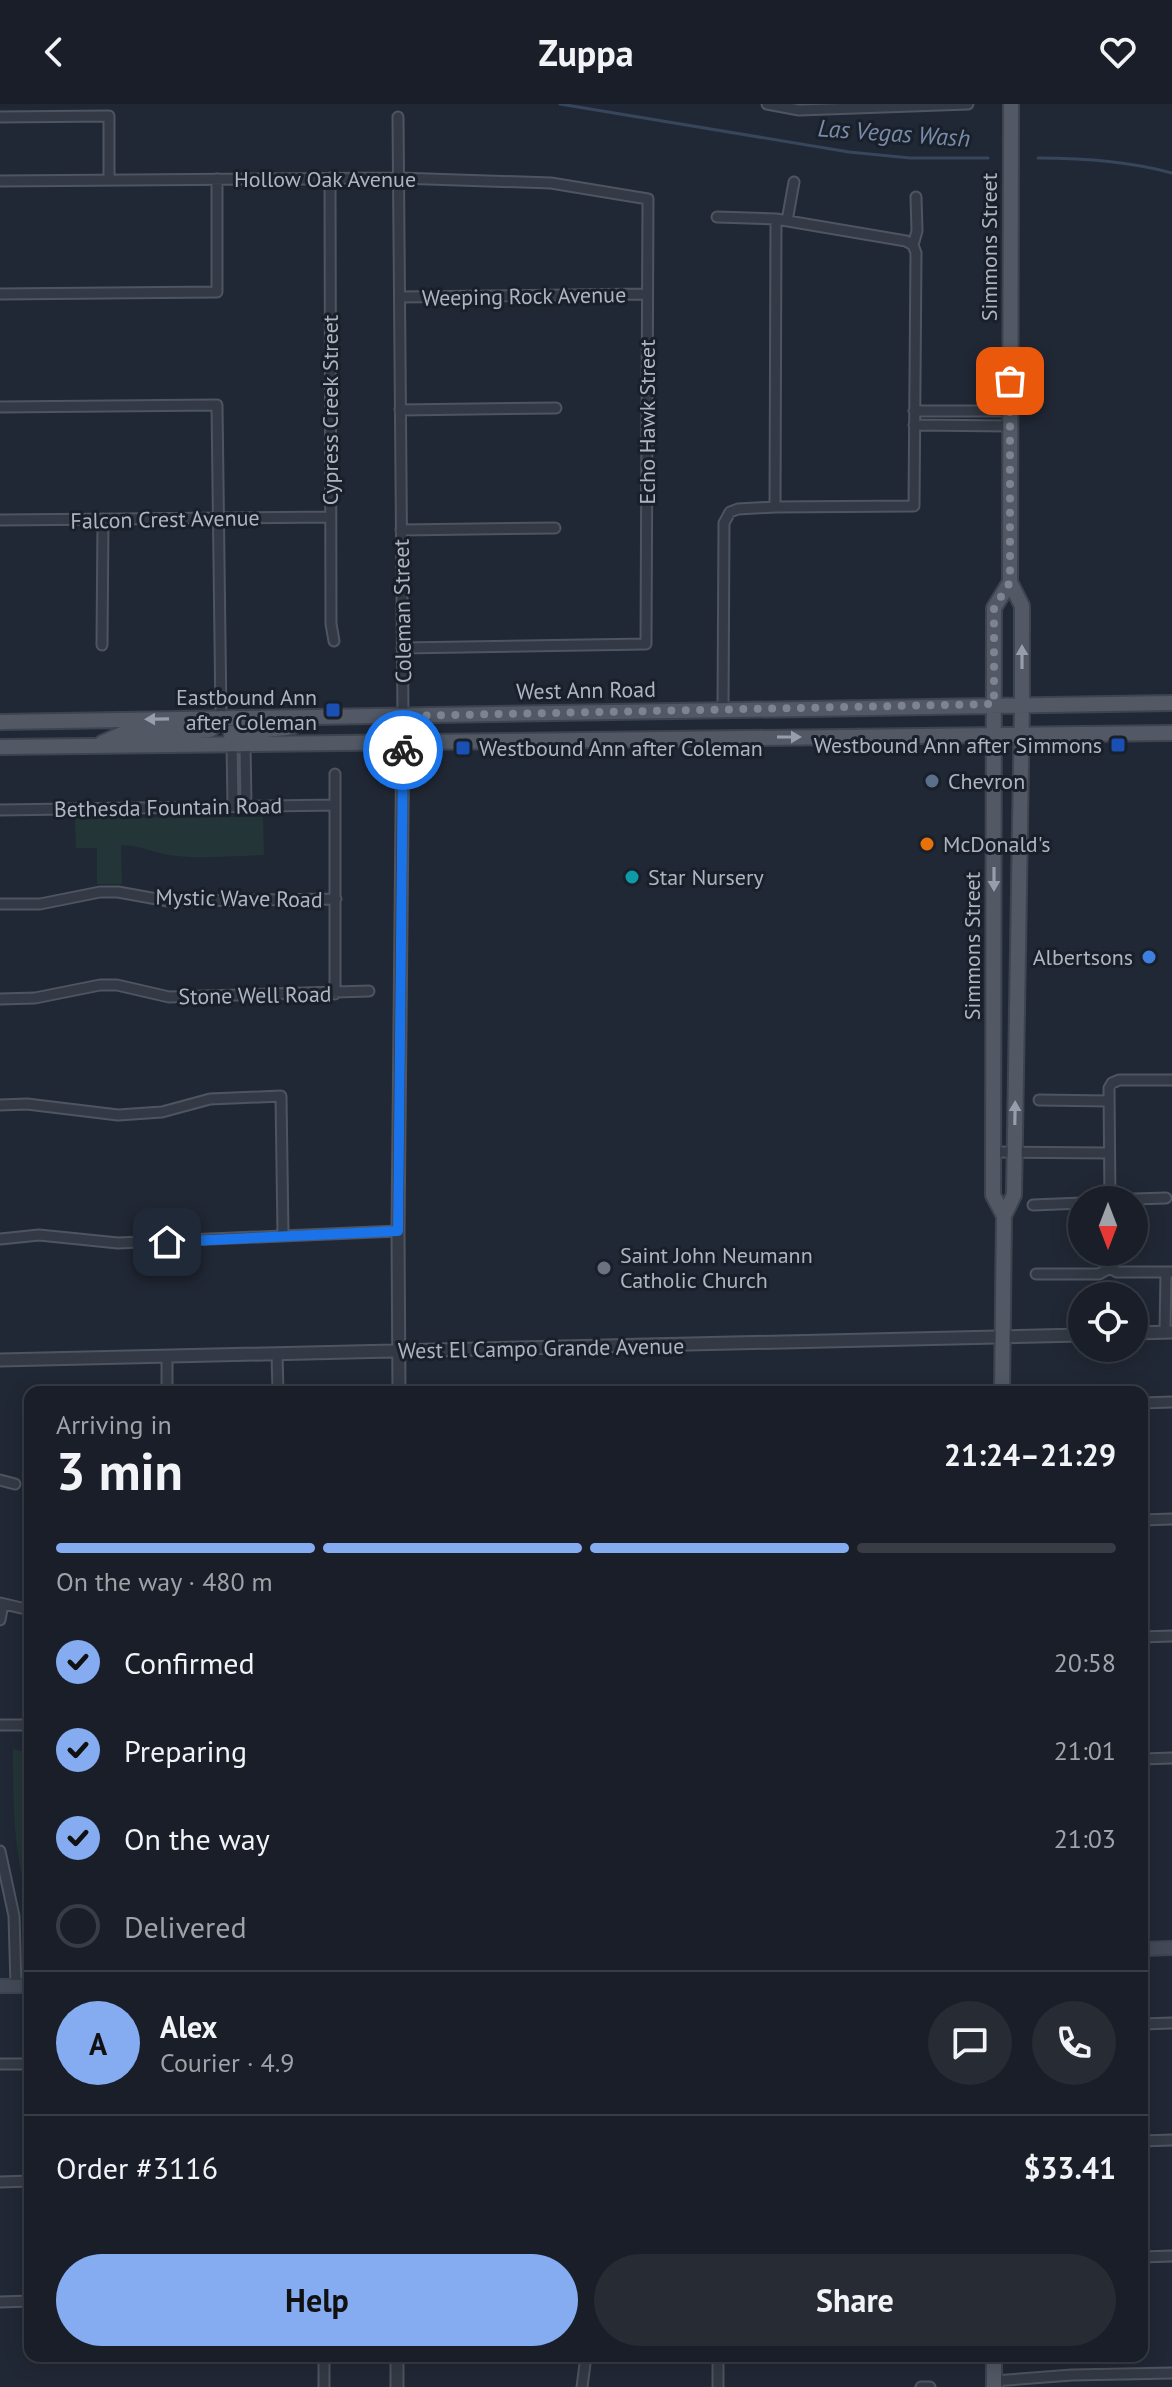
<!DOCTYPE html>
<html lang="en">
<head>
<meta charset="utf-8">
<style>
  :root { --surface:#191e28; --page:#262b34; --text:#f1f3f6; --muted:#9fa2a8; --line:#373c45; --accent:#85abf0 }
  body { margin:0; font-family:"PT Sans",sans-serif; background:var(--page); color:var(--text); height:100vh; display:flex; flex-direction:column; font-size:30px; white-space:nowrap }
  * { box-sizing:border-box; margin:0 }
  p { font-size:26px; color:var(--muted) }
  .icon { flex:none; width:44px; height:44px; fill:none; stroke:currentColor; stroke-width:2; stroke-linecap:round; stroke-linejoin:round }
  .map { position:relative; flex:1; overflow:hidden }
  .panel { position:absolute; left:24px; top:1282px; width:1124px; height:976px; display:flex; flex-direction:column; background:var(--surface); border-radius:16px; box-shadow:0 4px 20px #0003,0 0 0 2px var(--line) }
  .panel>* { flex:none }
  .needle { width:52px; rotate:180deg }
  .tools { position:absolute; left:1068px; top:1082px; display:grid; gap:16px }
  .tools a { display:grid; place-items:center; width:80px; height:80px; border-radius:50%; background:var(--surface); box-shadow:0 4px 20px #0003,0 0 0 2px var(--line); font-size:40px }
  .pin { position:absolute; display:grid; place-items:center; width:68px; height:68px; color:#fff; margin:-34px; border-radius:16px; box-shadow:0 4px 12px #0006 }
  .courier { position:absolute; display:grid; place-items:center; width:80px; height:80px; margin:-40px; border:6px solid #1a73e8; border-radius:50%; background:#fff; color:#222; box-shadow:0 2px 10px #0007 }
  .summary em { font-style:normal; font-weight:800 }
  .summary div { display:flex; flex-direction:column-reverse }
  .summary { display:flex; align-items:center; justify-content:space-between; height:136px; padding:0 32px }
  h1 { font-size:52px; font-weight:800; line-height:60px }
  .bar { display:grid; grid-template-columns:repeat(4,1fr); gap:12px 8px; align-content:center; height:96px; padding:0 32px }
  .bar i { height:10px; border-radius:6px; background:var(--line) }
  .bar .on { background:var(--accent) }
  .bar p { grid-column:span 4 }
  .line { display:flex; align-items:center; gap:20px; padding:0 32px; border-top:2px solid var(--line) }
  .line div { flex:1 }
  .round { display:grid; place-items:center; flex:none; width:84px; height:84px; border-radius:42px; background:var(--page) }
  ol { padding:0 32px; list-style:none }
  li { display:flex; align-items:center; gap:24px; height:88px }
  li p { margin-inline-start:auto }
  li .icon { padding:8px; border-radius:50%; background:var(--accent); color:#111; stroke-width:4 }
  li:last-child { color:var(--muted) }
  li i { width:44px; height:44px; border:4px solid var(--line); border-radius:50% }
  .primary-button { display:flex; gap:16px; margin-top:auto; padding:16px 32px }
  .primary-button a { flex:1; height:92px; border-radius:48px; background:var(--accent); color:#111; font-size:32px; font-weight:800; line-height:92px; text-align:center }
  .primary-button a+a { background:var(--page); color:var(--text) }
  header { display:flex; justify-content:space-between; align-items:center; height:104px; padding:0 32px; background:var(--surface); font-size:36px; font-weight:800 }
  .map>svg:first-child { display:block }
  .green { fill:#233537 }
  .lines { fill:none; stroke-linecap:round; stroke-linejoin:round }
  .stream { stroke:#37465d; stroke-width:3 }
  .minor-casing { stroke:#4e5560; stroke-width:13 }
  .tertiary-casing { stroke:#4e5560; stroke-width:15 }
  .secondary-casing { stroke:#3d444f; stroke-width:16 }
  .primary-casing { stroke:#3d444f; stroke-width:18 }
  .minor { stroke:#343a45; stroke-width:9 }
  .tertiary { stroke:#343a45; stroke-width:11 }
  .secondary { stroke:#424a58; stroke-width:12 }
  .primary { stroke:#525965; stroke-width:14 }
  .oneway { fill:#979eab }
  .done { stroke:#7d8491; stroke-width:8; stroke-dasharray:0 14.4 }
  .route { stroke:#1a73e8; stroke-width:10 }
  .transit-dot { fill:#1a4fb4; stroke:#19202a; stroke-width:3 }
  .service-dot { fill:#5c6f8a; stroke:#19202a; stroke-width:3 }
  .food-dot { fill:#e8710a; stroke:#19202a; stroke-width:3 }
  .culture-dot { fill:#0f9aa8; stroke:#19202a; stroke-width:3 }
  .shop-dot { fill:#3f7fe0; stroke:#19202a; stroke-width:3 }
  .worship-dot { fill:#6b7280; stroke:#19202a; stroke-width:3 }
  .labels { text-anchor:middle; dominant-baseline:central; stroke-width:6; stroke-linejoin:round; paint-order:stroke }
  .street-label { font-size:22px; fill:#aeb5c2; stroke:#19202a }
  .poi-label { font-size:22px; fill:#aeb5c2; stroke:#19202a; text-anchor:start }
  .water-label { font-size:24px; font-style:italic; fill:#788baa; stroke:#19202a }
</style>
</head>
<body>
<header><svg class="icon" aria-label="back" viewBox="0 0 24 24"><path d="M15 5l-7 7 7 7"/></svg>Zuppa<svg class="icon" aria-label="heart" viewBox="0 0 24 24"><path d="M12 20l-8-8c-3-5 5-10 8-4 3-6 11-1 8 4z"/></svg></header>
<div class="map">
<svg width="1172" height="2283" viewBox="0 0 1172 2283">
  <rect width="100%" height="100%" fill="#212835"/>
  <path class="green" d="M263,713L264,751C235,752 205,755 176,752C157,750 140,741 121,741L122,780H97V744H76L75,714Z
    M13,1645L30,1649V1812C29,1793 22,1776 19,1757C13,1720 13,1682 13,1645Z"/>
  <g class="lines">
    <path class="stream" d="M560,0L849,48L910,54H988
      M1038,54C1084,54 1128,57 1172,69"/>
    <g class="minor-casing">
      <path id="minor" d="M767,0L799,6L968,0
        M0,13L109,12V76
        M398,13L403,612
        M330,74L331,520L334,537
        M0,77L399,74L551,79L648,95L646,540L402,544
        M717,113L776,115L906,137L913,141L916,149L914,402L775,403L738,405L730,408L724,419L723,605
        M787,117L794,78
        M913,141L917,127L916,93
        M0,190L217,188V75
        M400,193L647,190
        M0,303L217,301L221,614
        M400,306L556,304
        M914,307H1010
        M914,321L1011,322
        M775,403L776,115
        M0,416L329,413
        M401,426L555,424
        M102,541L103,415
        M232,640L233,702
        M245,640L246,702
        M335,670V890
        M0,706L335,701
        M0,800H40L100,788H118L168,797L336,795
        M0,895L35,894L100,881H117L169,893L369,887
        M1039,996L1109,997
        M0,1001L27,1000L118,1011L162,1008L210,995L281,992L283,1131
        M994,1048L1109,1049
        M1102,1096L1166,1094
        M1110,1096L1109,984L1112,979L1119,976H1172
        M1033,1101L1082,1099
        M0,1135L39,1131L118,1139L398,1127
        M1109,1148L1110,1164
        M1110,1164L1117,1168H1172
        M1036,1170H1099L1110,1164
        M1165,1228L1166,1168
        M277,1250L278,1288
        M167,1253V1288
        M1142,1299L1172,1298
        M0,1376L15,1380
        M1142,1416L1172,1415
        M0,1499L30,1506
        M0,1516L3,1500
        M1142,1533L1172,1532
        M0,1621H30
        M1142,1655L1172,1654
        M0,1747L14,1812L16,1882
        M1142,1920L1172,1919
        M0,1960H30
        M1142,2037L1172,2036
        M0,2078L30,2077
        M1142,2153L1172,2152
        M0,2198L30,2197
        M718,2252V2283
        M994,2277L1072,2271L1172,2269
        M324,2283V2252
        M582,2283L586,2252
        M921,2283H930"/>
    </g>
    <g class="tertiary-casing">
      <path id="tertiary" d="M1134,1229L1172,1228
        M0,1256L1082,1231
        M399,1288L398,1127L403,612
        M397,2252V2283"/>
    </g>
    <g class="secondary-casing">
      <path id="secondary" d="M1142,1845L1172,1844
        M0,1882H30"/>
    </g>
    <g class="primary-casing">
      <path id="primary" d="M0,618L1172,599
        M102,639L122,630L210,626L221,614
        M232,640L231,629L286,624L305,618
        M0,643L1172,629
        M1004,1112L1014,1091L1022,600V502L1010,478L1011,0
        M1002,1288L1004,1112L993,1091L994,504L1010,478
        M994,2283V2252"/>
    </g>
    <use href="#minor" class="minor"/>
    <use href="#tertiary" class="tertiary"/>
    <use href="#secondary" class="secondary"/>
    <use href="#primary" class="primary"/>
  </g>
  <defs><path id="oneway-solid" d="M-6-.8H1V-3.2L6.5 0L1 3.2V.8H-6Z" transform="scale(2)"/></defs>
  <g class="oneway">
    <use href="#oneway-solid" transform="translate(1022 553) rotate(-90)"/>
    <use href="#oneway-solid" transform="translate(157 615) rotate(179)"/>
    <use href="#oneway-solid" transform="translate(789 633)"/>
    <use href="#oneway-solid" transform="translate(994 775) rotate(90)"/>
    <use href="#oneway-solid" transform="translate(1015 1009) rotate(-89)"/>
  </g>
  <g class="lines">
    <path class="done" d="M403,646V612L994,600V504L1010,478V277"/>
    <path class="route" d="M167,1138L398,1127L403,646"/>
  </g>
  <g class="transit-dot">
    <rect x="325" y="598" width="16" height="16" rx="4"/>
    <rect x="1110" y="633" width="16" height="16" rx="4"/>
    <rect x="455" y="636" width="16" height="16" rx="4"/>
  </g>
  <circle class="service-dot" cx="932" cy="677" r="8"/>
  <circle class="food-dot" cx="927" cy="740" r="8"/>
  <circle class="culture-dot" cx="632" cy="773" r="8"/>
  <circle class="shop-dot" cx="1149" cy="853" r="8"/>
  <circle class="worship-dot" cx="604" cy="1164" r="8"/>
  <g class="labels">
    <g class="street-label">
      <text x="325" y="75">Hollow Oak Avenue</text>
      <text transform="translate(989 143) rotate(-90)">Simmons Street</text>
      <text transform="translate(524 192) rotate(-1)">Weeping Rock Avenue</text>
      <text transform="translate(330 306) rotate(-90)">Cypress Creek Street</text>
      <text transform="translate(647 318) rotate(-90)">Echo Hawk Street</text>
      <text transform="translate(165 415) rotate(-1)">Falcon Crest Avenue</text>
      <text transform="translate(402 507) rotate(-91)">Coleman Street</text>
      <text transform="translate(586 586) rotate(-1)">West Ann Road</text>
      <text transform="translate(168 703) rotate(-1)">Bethesda Fountain Road</text>
      <text transform="translate(239 794) rotate(1)">Mystic Wave Road</text>
      <text transform="translate(972 842) rotate(-90)">Simmons Street</text>
      <text transform="translate(255 891) rotate(-1)">Stone Well Road</text>
      <text transform="translate(541 1244) rotate(-1)">West El Campo Grande Avenue</text>
    </g>
    <g class="poi-label">
      <text x="317" y="593" text-anchor="end">Eastbound Ann<tspan x="317" dy="25">after Coleman</tspan></text>
      <text x="1102" y="641" text-anchor="end">Westbound Ann after Simmons</text>
      <text x="479" y="644">Westbound Ann after Coleman</text>
      <text x="948" y="677">Chevron</text>
      <text x="943" y="740">McDonald's</text>
      <text x="648" y="773">Star Nursery</text>
      <text x="1133" y="853" text-anchor="end">Albertsons</text>
      <text x="620" y="1151">Saint John Neumann<tspan x="620" dy="25">Catholic Church</tspan></text>
    </g>
    <g class="water-label">
      <text transform="translate(894 29) rotate(4)">Las Vegas Wash</text>
    </g>
  </g>
</svg>
<div class="tools">
<a><svg class="needle" viewBox="-14 -14 28 28"><path d="M0-13l5 13h-10z" fill="#e53935"/><path d="M0 13l5-13h-10z" fill="#9fa2a8"/></svg></a>
<a><svg class="icon" aria-label="locate" viewBox="0 0 24 24"><circle cx="12" cy="12" r="6"/><path d="M12 2v4M12 18v4M2 12h4M18 12h4"/></svg></a>
</div>
<div class="pin" style="left:1010px;top:277px;background:#ea580c"><svg class="icon" aria-label="bag" viewBox="0 0 24 24"><path d="M5 8h14l-1 12H6zM9 8a3 3 0 0 1 6 0"/></svg></div>
<div class="pin" style="left:167px;top:1138px;background:#1f2937"><svg class="icon" aria-label="home" viewBox="0 0 24 24"><path d="M3 11l9-7 9 7M6 9v11h12V9"/></svg></div>
<div class="courier" style="left:403px;top:646px"><svg class="icon" aria-label="bike" viewBox="0 0 24 24"><circle cx="6" cy="16" r="4"/><circle cx="18" cy="16" r="4"/><path d="M6 16l4-8h5l3 8M10 8l3 8H6M13 5h3"/></svg></div>
<section class="panel">
<div class="summary"><div><h1>3 min</h1><p>Arriving in</p></div><em>21:24–21:29</em></div>
<div class="bar"><i class="on"></i><i class="on"></i><i class="on"></i><i></i><p>On the way · 480 m</p></div>
<ol>
<li><svg class="icon" aria-label="check" viewBox="0 0 24 24"><path d="M5 12l5 5 9-10"/></svg>Confirmed<p>20:58</p></li>
<li><svg class="icon" aria-label="check" viewBox="0 0 24 24"><path d="M5 12l5 5 9-10"/></svg>Preparing<p>21:01</p></li>
<li><svg class="icon" aria-label="check" viewBox="0 0 24 24"><path d="M5 12l5 5 9-10"/></svg>On the way<p>21:03</p></li>
<li><i></i>Delivered</li>
</ol>
<div class="line" style="height:144px"><b class="round" style="background:var(--accent);color:#111">A</b><div><b>Alex</b><p>Courier · 4.9</p></div><a class="round"><svg class="icon" aria-label="chat" viewBox="0 0 24 24"><path d="M4 5h16v11H9l-5 4z"/></svg></a><a class="round"><svg class="icon" aria-label="phone" viewBox="0 0 24 24"><path d="M5 4h4l2 5-3 2q2 4 5 5l2-3 5 2v4C11 20 4 13 5 4z"/></svg></a></div>
<div class="line" style="height:104px"><div>Order #3116</div><b>$33.41</b></div>
<div class="primary-button"><a>Help</a><a>Share</a></div>
</section>
</div>
</body>
</html>
